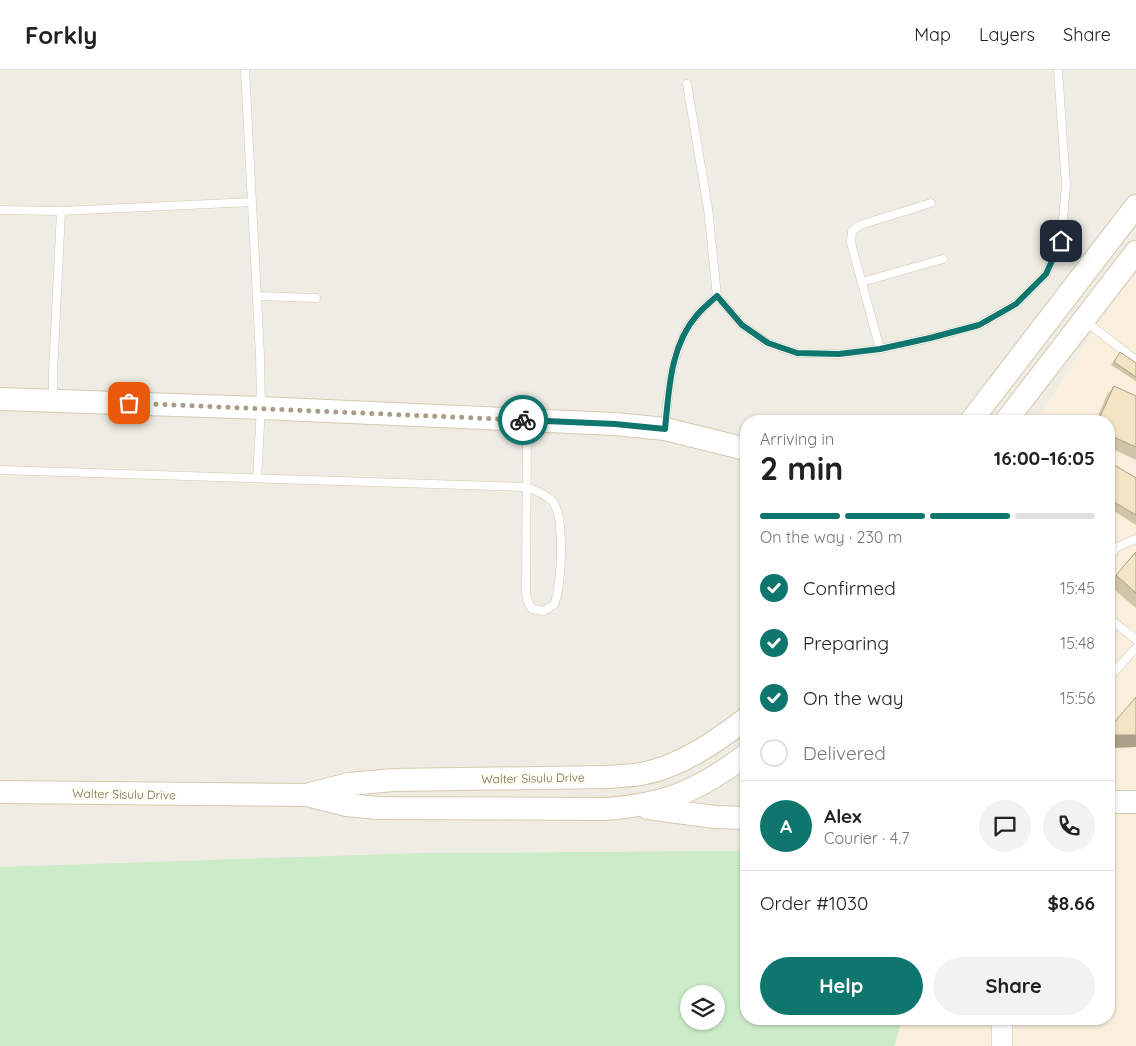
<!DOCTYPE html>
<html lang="en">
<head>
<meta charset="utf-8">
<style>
  :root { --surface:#fff; --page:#f2f2f2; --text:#222; --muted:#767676; --line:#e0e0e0; --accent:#0f766e }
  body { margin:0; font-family:Quicksand,sans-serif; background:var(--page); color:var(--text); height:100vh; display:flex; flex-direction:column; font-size:19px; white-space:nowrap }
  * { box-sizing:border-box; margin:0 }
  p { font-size:16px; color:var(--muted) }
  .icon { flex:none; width:28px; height:28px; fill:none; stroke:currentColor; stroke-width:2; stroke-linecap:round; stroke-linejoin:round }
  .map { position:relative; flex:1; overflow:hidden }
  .details { position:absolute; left:740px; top:345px; width:375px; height:610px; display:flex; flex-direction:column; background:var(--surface); border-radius:20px; box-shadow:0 1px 4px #0004 }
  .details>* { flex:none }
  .controls { position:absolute; left:680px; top:915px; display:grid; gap:10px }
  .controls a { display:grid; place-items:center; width:45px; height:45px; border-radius:50%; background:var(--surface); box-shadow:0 1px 4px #0004; font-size:25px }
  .pin { position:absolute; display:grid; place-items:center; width:42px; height:42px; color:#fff; margin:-21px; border-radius:10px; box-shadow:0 2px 8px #0006 }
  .courier { position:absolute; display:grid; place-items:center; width:50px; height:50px; margin:-25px; border:4px solid #0f766e; border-radius:50%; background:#fff; color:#222; box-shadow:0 1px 6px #0007 }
  .summary em { font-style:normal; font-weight:700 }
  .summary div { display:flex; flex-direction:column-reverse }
  .summary { display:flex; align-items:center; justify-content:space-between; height:85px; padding:0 20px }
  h1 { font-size:32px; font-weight:700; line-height:38px }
  .bar { display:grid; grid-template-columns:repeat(4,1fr); gap:8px 5px; align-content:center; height:60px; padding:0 20px }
  .bar i { height:6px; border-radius:4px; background:var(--line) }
  .bar .active { background:var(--accent) }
  .bar p { grid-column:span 4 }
  .line { display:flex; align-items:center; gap:12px; padding:0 20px; border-top:1px solid var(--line) }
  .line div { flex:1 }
  .round { display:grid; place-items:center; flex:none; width:52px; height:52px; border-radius:26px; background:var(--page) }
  ol { padding:0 20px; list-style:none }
  li { display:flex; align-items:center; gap:15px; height:55px }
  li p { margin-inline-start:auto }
  li .icon { padding:5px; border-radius:50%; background:var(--accent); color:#fff; stroke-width:4 }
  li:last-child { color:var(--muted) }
  li i { width:28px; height:28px; border:2px solid var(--line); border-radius:50% }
  .button { display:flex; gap:10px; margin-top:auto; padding:10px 20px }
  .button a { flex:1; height:58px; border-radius:30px; background:var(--accent); color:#fff; font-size:20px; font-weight:700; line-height:58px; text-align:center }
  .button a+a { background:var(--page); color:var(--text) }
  header { display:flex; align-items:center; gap:30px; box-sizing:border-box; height:70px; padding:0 25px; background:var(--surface); border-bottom:1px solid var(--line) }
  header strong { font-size:24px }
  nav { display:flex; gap:28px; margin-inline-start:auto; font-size:18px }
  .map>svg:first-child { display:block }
  .commercial { fill:#faefdd }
  .industrial { fill:#efece4 }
  .green { fill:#ccecc9; fill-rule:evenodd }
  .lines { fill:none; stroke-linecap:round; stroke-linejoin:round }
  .service-casing { stroke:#d0c8b0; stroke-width:9 }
  .tertiary-casing { stroke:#d0c8b0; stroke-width:21 }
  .secondary-casing { stroke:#d3caae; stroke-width:24 }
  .service { stroke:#fff; stroke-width:8 }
  .tertiary { stroke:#fff; stroke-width:20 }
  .secondary { stroke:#fff; stroke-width:22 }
  .wall { fill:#d1c5a8 }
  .shaded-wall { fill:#aaa088 }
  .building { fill:#f3e5c3; stroke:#aaa088 }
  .done { stroke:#a79e85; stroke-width:5; stroke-dasharray:0 9 }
  .route { stroke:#0f766e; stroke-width:6 }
  .labels { text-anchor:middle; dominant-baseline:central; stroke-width:4.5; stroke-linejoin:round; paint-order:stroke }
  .street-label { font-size:12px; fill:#796b4d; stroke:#fffef3 }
</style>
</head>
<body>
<header>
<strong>Forkly</strong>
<nav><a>Map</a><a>Layers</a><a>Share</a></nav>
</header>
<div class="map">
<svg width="1136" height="976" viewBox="0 0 1136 976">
  <rect width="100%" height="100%" fill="#fdfcec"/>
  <path class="commercial" d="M1136,193V976H833L839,949H1109V351H1037Z"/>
  <path class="industrial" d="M0,0H1136V193L1037,351H746V828L0,805Z"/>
  <path class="green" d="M746,781V949H903L894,976H0V797L422,783ZM689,924H716V951H689Z"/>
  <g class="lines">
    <g class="service-casing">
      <path id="service" d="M245,0L260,285L261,338L257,408
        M687,14L708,138L717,226L742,255L767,273L797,283L839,284L880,279L930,268L979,255L1016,234L1046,204L1061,171L1066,115L1058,0
        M0,140L61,141L252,132
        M862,212L943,189
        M257,226L316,228
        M1085,251L1136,290
        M880,279L851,173L852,161L860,155L931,133
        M53,328V303L61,141
        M665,356C669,318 671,276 697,245C702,238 710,232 717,226
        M0,400L527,417C536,421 546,424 553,432C565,448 562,517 554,535L543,541L532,539C527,533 526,527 526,519L527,352
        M1109,487L1117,477L1136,469
        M1109,548L1136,570
        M1112,604L1136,578"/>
    </g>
    <g class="tertiary-casing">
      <path id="tertiary" d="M1002,949V976"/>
    </g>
    <g class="secondary-casing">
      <path id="secondary" d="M0,329L261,338L615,354L665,359L746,379
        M971,351L1136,136
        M1006,351L1136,182
        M0,722L307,725L347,735L378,738L606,739C667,734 698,721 746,685
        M310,724L349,714L393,710L607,707C618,706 630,706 641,704C680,697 715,672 746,649
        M1109,732H1136
        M648,738L715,747L746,748"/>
    </g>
    <use href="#service" class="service"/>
    <use href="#tertiary" class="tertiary"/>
    <use href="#secondary" class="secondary"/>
  </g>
  <path class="wall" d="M1120,282L1136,293V311L1111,295Z
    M1114,316L1136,326V390L1109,377V351H1096L1107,325Z
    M1114,395L1136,408V455L1109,438V403Z
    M1136,482V538L1109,515L1116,505Z
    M1136,627V677L1109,678V660Z"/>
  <path class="shaded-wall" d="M1113,665H1136V677L1109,678V671Z"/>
  <path class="building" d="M1120,282L1136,293V307L1114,292Z
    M1114,316L1136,326V377L1109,365V351H1098Z
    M1114,395L1136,408V445L1109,429V404Z
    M1136,482V523L1116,505Z
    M1136,627V665H1113L1112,655Z"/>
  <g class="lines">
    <path class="done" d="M129,333L523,350"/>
    <path class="route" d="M523,350L615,354L665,359C669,320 670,276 697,245C703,238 710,232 717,226L742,255L768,273L797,283L839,284L880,279L930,268L979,255L1016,234L1046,204L1061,171"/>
  </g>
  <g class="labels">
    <g class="street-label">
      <text transform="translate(533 708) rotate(-1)">Walter Sisulu Drive</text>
      <text transform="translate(124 724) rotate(1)">Walter Sisulu Drive</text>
    </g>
  </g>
</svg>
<div class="controls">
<a><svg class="icon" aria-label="layers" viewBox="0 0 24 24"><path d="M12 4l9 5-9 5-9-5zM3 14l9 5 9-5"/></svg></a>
</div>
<div class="pin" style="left:129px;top:333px;background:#ea580c"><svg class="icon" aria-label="bag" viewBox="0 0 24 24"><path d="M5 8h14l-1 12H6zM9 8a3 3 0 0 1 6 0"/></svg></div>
<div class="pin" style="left:1061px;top:171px;background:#1f2937"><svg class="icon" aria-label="home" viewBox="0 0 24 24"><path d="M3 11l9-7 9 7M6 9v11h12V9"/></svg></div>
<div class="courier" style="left:523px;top:350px"><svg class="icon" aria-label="bike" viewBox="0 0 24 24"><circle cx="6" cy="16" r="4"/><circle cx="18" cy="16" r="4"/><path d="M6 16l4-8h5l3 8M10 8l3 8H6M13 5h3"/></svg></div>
<section class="details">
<div class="summary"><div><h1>2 min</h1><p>Arriving in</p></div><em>16:00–16:05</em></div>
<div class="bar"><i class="active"></i><i class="active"></i><i class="active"></i><i></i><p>On the way · 230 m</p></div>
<ol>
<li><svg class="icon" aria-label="check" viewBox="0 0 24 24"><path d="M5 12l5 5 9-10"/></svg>Confirmed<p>15:45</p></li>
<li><svg class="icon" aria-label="check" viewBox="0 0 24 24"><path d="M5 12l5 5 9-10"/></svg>Preparing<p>15:48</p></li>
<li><svg class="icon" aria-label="check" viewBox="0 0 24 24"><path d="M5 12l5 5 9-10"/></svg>On the way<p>15:56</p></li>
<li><i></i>Delivered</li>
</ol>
<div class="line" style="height:90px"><b class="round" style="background:var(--accent);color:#fff">A</b><div><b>Alex</b><p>Courier · 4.7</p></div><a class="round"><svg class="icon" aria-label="chat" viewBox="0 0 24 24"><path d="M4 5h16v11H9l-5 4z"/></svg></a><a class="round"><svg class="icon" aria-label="phone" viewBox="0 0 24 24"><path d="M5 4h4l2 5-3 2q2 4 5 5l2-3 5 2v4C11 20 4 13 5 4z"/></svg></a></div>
<div class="line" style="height:65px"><div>Order #1030</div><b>$8.66</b></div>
<div class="button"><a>Help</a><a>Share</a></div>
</section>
</div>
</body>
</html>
